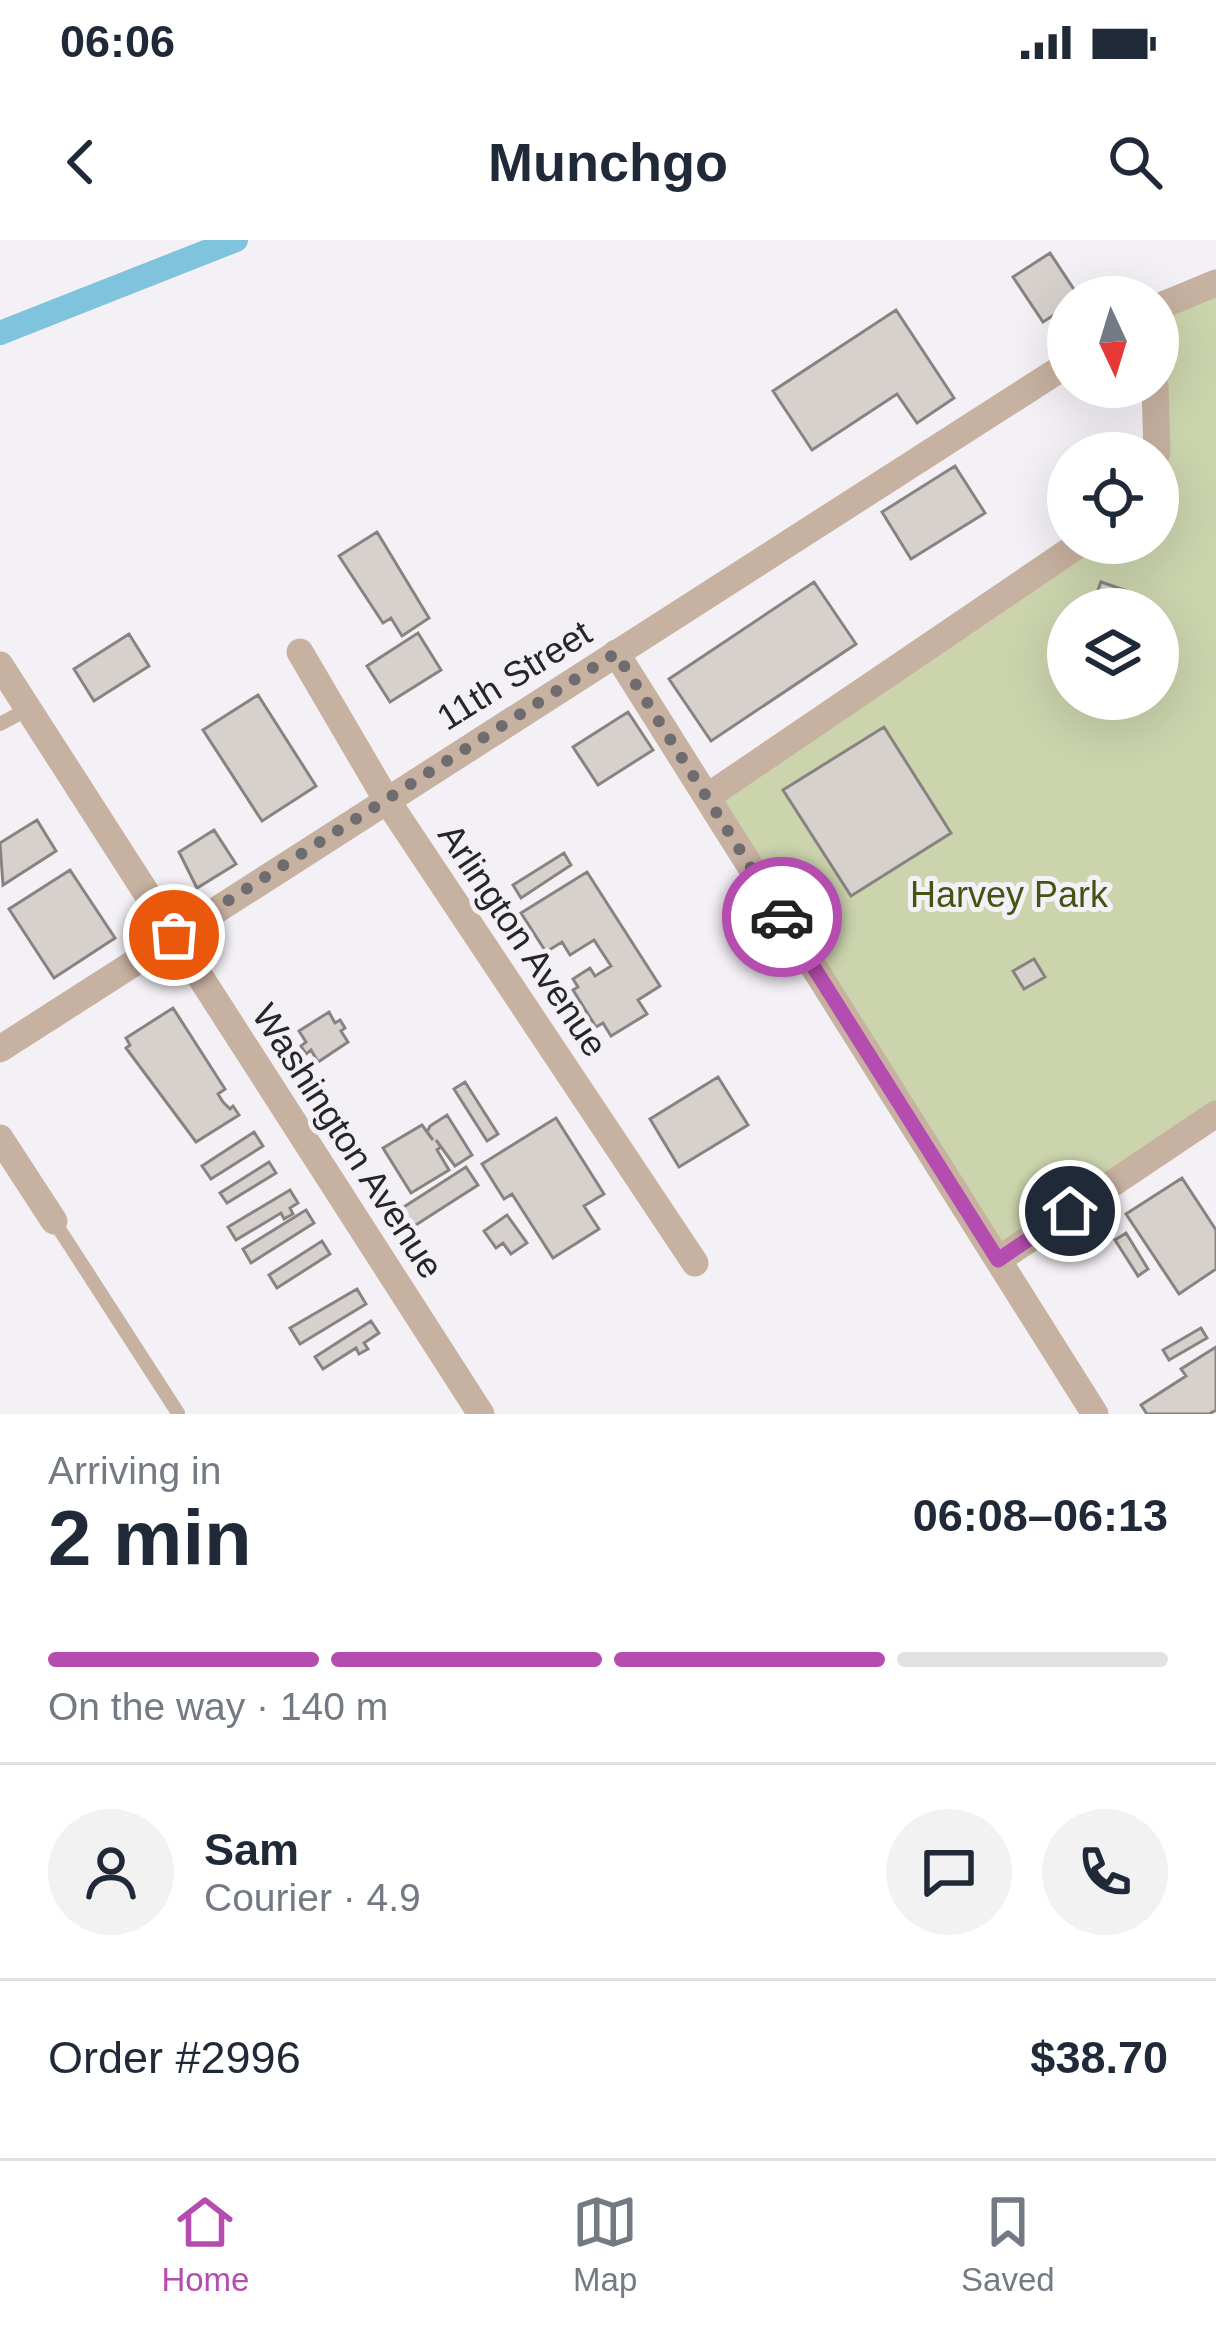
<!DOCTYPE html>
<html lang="en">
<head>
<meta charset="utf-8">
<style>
  :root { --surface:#fff; --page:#f2f2f3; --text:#1f2937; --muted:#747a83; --line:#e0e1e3; --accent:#b54caf }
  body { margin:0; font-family:Helvetica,sans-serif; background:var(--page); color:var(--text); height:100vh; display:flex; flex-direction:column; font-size:45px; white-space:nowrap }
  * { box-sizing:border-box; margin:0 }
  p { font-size:39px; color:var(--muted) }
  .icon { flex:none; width:66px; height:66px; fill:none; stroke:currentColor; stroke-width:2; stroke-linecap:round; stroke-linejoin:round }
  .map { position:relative; height:1174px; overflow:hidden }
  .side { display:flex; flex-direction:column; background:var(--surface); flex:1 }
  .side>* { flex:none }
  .needle { width:78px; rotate:176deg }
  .controls { position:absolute; left:1047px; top:36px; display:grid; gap:24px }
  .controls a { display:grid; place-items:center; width:132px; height:132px; border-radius:50%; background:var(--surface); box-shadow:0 12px 48px #0002; font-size:60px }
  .pin { position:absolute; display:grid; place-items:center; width:102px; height:102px; color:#fff; margin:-51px; border:6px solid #fff; border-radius:50%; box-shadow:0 3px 12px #0007 }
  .courier { position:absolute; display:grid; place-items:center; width:120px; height:120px; margin:-60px; border:9px solid #b54caf; border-radius:50%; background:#fff; color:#222; box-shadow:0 3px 15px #0007 }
  .headline em { font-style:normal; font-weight:800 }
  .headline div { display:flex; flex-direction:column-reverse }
  .headline { display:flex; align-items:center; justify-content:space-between; height:204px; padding:0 48px }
  h1 { font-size:78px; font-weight:800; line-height:90px }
  .bar { display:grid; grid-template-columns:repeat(4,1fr); gap:18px 12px; align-content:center; height:144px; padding:0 48px }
  .bar i { height:15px; border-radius:9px; background:var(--line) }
  .bar .current { background:var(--accent) }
  .bar p { grid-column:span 4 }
  .line { display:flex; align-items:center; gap:30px; padding:0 48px; border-top:3px solid var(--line) }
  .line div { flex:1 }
  .round { display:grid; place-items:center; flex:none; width:126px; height:126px; border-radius:63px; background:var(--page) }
  .status { display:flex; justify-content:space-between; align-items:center; height:84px; padding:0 60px; background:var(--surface); direction:ltr }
  .status svg { height:33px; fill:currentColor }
  header { display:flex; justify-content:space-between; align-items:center; height:156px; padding:0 48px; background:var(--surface); font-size:54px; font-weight:800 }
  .menu { display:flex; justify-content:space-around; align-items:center; height:168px; border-top:3px solid var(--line); background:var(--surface); font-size:33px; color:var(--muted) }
  .menu a { display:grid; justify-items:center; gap:6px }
  .menu .current { color:var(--accent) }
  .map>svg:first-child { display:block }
  .green { fill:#cbd4ad; fill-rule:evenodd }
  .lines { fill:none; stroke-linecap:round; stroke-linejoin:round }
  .canal { stroke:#80c3dd; stroke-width:24 }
  .building { fill:#d7d1ce; stroke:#888380; stroke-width:3 }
  .service { stroke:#c7b1a0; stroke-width:14 }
  .minor { stroke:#c7b1a0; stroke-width:27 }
  .done { stroke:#6e6c6f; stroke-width:12; stroke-dasharray:0 21.6 }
  .route { stroke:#b54caf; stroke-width:15 }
  .labels { text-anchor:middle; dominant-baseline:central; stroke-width:10; stroke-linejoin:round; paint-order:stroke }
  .street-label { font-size:36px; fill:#262527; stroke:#f4f1f6 }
  .park-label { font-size:36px; fill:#475213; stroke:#f4f1f6 }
</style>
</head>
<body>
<div class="status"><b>06:06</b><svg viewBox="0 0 49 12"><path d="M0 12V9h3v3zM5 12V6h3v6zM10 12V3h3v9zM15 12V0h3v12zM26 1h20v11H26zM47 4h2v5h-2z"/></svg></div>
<header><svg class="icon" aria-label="back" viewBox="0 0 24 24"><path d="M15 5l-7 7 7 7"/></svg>Munchgo<svg class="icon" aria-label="search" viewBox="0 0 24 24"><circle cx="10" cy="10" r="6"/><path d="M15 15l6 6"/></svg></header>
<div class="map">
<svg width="1216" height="1174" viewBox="0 0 1216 1174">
  <rect width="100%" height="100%" fill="#f4f1f6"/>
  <path class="green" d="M1216,50V874L998,1020L707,557L1081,303H1158V68ZM1068,369H1158V459H1068Z"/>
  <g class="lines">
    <path class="canal" d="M0,93L236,0"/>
  </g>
  <path class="building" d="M1050,13L1079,57H1068V66L1043,82L1013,37Z
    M896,70L954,158L917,183L897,154L812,210L773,151Z
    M955,226L985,273L911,319L882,272Z
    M377,292L429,378L402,396L391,378L383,383L339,316Z
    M814,342L856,404L711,501L669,439Z
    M1101,342L1133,353L1127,369H1091Z
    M418,393L441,430L390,462L367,426Z
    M129,394L149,426L94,461L74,429Z
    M258,455L316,546L262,581L203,490Z
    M628,472L653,510L598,545L573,507Z
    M884,487L951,593L851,656L783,550Z
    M37,580L56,611L3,645L0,603Z
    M214,590L236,624L197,648L179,612Z
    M564,613L571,625L521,658L513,645Z
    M70,630L115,698L54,738L9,669Z
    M587,632L660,746L638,760L647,774L611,796L603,783L596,787L573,750L578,747L573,739L590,728L595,736L611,726L594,700L570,715L562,702L546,712L521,673Z
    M1034,719L1045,737L1024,749L1013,731Z
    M173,768L225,849L218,854L223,862L230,869L233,866L239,875L196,902L126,808L130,805L126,798Z
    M329,772L335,783L340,780L345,788L341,791L348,802L318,822L311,810L306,814L301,806L306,802L299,791Z
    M718,837L748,885L679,927L650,879Z
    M465,842L498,894L487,901L454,849Z
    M447,875L472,915L455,926L436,900L441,907L437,910L449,930L411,953L383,908L422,885L433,900L427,892L430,886Z
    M556,878L604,954L584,966L599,989L553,1018L512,954L504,959L482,924Z
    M254,892L263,906L211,939L202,926Z
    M269,922L276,933L227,963L220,953Z
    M466,927L478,945L408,990L396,972Z
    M1182,938L1216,990V1029L1179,1054L1126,974Z
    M290,950L298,963L290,968L293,974L284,979L281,973L236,1000L228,987Z
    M306,970L314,983L251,1023L243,1009Z
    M507,975L527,1003L511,1014L503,1003L496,1008L484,991Z
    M1126,993L1148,1029L1138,1036L1115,1000Z
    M322,1001L330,1014L277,1048L269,1035Z
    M357,1049L366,1064L300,1104L290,1088Z
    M371,1081L379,1093L364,1103L368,1109L359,1114L356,1108L323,1129L315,1117Z
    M1201,1088L1207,1098L1169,1120L1163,1110Z
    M1216,1107V1170L1209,1174H1147L1141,1165L1186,1136L1181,1129Z"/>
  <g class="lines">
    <path class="service" d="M0,484L28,469
      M54,981L178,1173"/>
    <path class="minor" d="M1158,67L1216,43
      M1155,147L1157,213
      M1158,249V251
      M300,412L386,559L695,1023
      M616,413L1095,1174
      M0,425L481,1174
      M707,557L1081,303
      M0,809L1068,124
      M0,898L54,981
      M998,1020L1216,874"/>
  </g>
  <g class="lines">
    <path class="done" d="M174,695L616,413L782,677"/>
    <path class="route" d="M782,677L998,1020L1070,971"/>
  </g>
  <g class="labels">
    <g class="street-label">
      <text transform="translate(514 435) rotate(-32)">11th Street</text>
      <text transform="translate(523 700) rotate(56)">Arlington Avenue</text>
      <text transform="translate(348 901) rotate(57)">Washington Avenue</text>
    </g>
    <g class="park-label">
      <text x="1009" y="654">Harvey Park</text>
    </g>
  </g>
</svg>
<div class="controls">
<a><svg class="needle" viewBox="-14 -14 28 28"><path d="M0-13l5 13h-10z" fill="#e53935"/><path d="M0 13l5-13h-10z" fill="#747a83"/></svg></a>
<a><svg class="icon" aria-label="locate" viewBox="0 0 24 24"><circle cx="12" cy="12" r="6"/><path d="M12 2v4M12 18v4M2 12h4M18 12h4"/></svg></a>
<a><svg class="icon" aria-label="layers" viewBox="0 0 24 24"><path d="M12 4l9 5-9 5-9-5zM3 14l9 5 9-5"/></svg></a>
</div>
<div class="pin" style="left:174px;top:695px;background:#ea580c"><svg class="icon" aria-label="bag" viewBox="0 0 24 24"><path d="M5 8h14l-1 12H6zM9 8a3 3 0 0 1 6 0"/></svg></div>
<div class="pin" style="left:1070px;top:971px;background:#1f2937"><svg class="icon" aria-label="home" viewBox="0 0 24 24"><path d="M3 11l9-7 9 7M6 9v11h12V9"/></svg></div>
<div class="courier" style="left:782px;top:677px"><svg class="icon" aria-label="car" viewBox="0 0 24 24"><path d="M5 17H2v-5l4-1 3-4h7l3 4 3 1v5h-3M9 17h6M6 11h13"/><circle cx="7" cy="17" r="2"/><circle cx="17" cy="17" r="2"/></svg></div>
</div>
<section class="side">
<div class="headline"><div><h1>2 min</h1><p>Arriving in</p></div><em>06:08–06:13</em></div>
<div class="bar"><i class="current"></i><i class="current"></i><i class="current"></i><i></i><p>On the way · 140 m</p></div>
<div class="line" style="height:216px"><a class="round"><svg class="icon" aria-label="person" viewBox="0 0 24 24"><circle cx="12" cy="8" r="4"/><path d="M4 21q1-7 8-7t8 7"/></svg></a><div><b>Sam</b><p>Courier · 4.9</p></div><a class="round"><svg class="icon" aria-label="chat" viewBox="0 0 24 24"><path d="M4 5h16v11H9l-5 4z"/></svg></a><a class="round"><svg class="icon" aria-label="phone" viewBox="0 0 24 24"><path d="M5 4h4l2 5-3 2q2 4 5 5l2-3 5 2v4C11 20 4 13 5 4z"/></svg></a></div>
<div class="line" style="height:156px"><div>Order #2996</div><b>$38.70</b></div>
</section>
<nav class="menu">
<a class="current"><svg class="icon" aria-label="home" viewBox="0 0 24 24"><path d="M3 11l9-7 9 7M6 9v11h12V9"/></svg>Home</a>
<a><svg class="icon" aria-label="map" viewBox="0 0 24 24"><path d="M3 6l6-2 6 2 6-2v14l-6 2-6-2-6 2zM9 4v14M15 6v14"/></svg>Map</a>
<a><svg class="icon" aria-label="saved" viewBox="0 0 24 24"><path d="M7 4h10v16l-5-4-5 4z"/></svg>Saved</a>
</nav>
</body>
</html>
